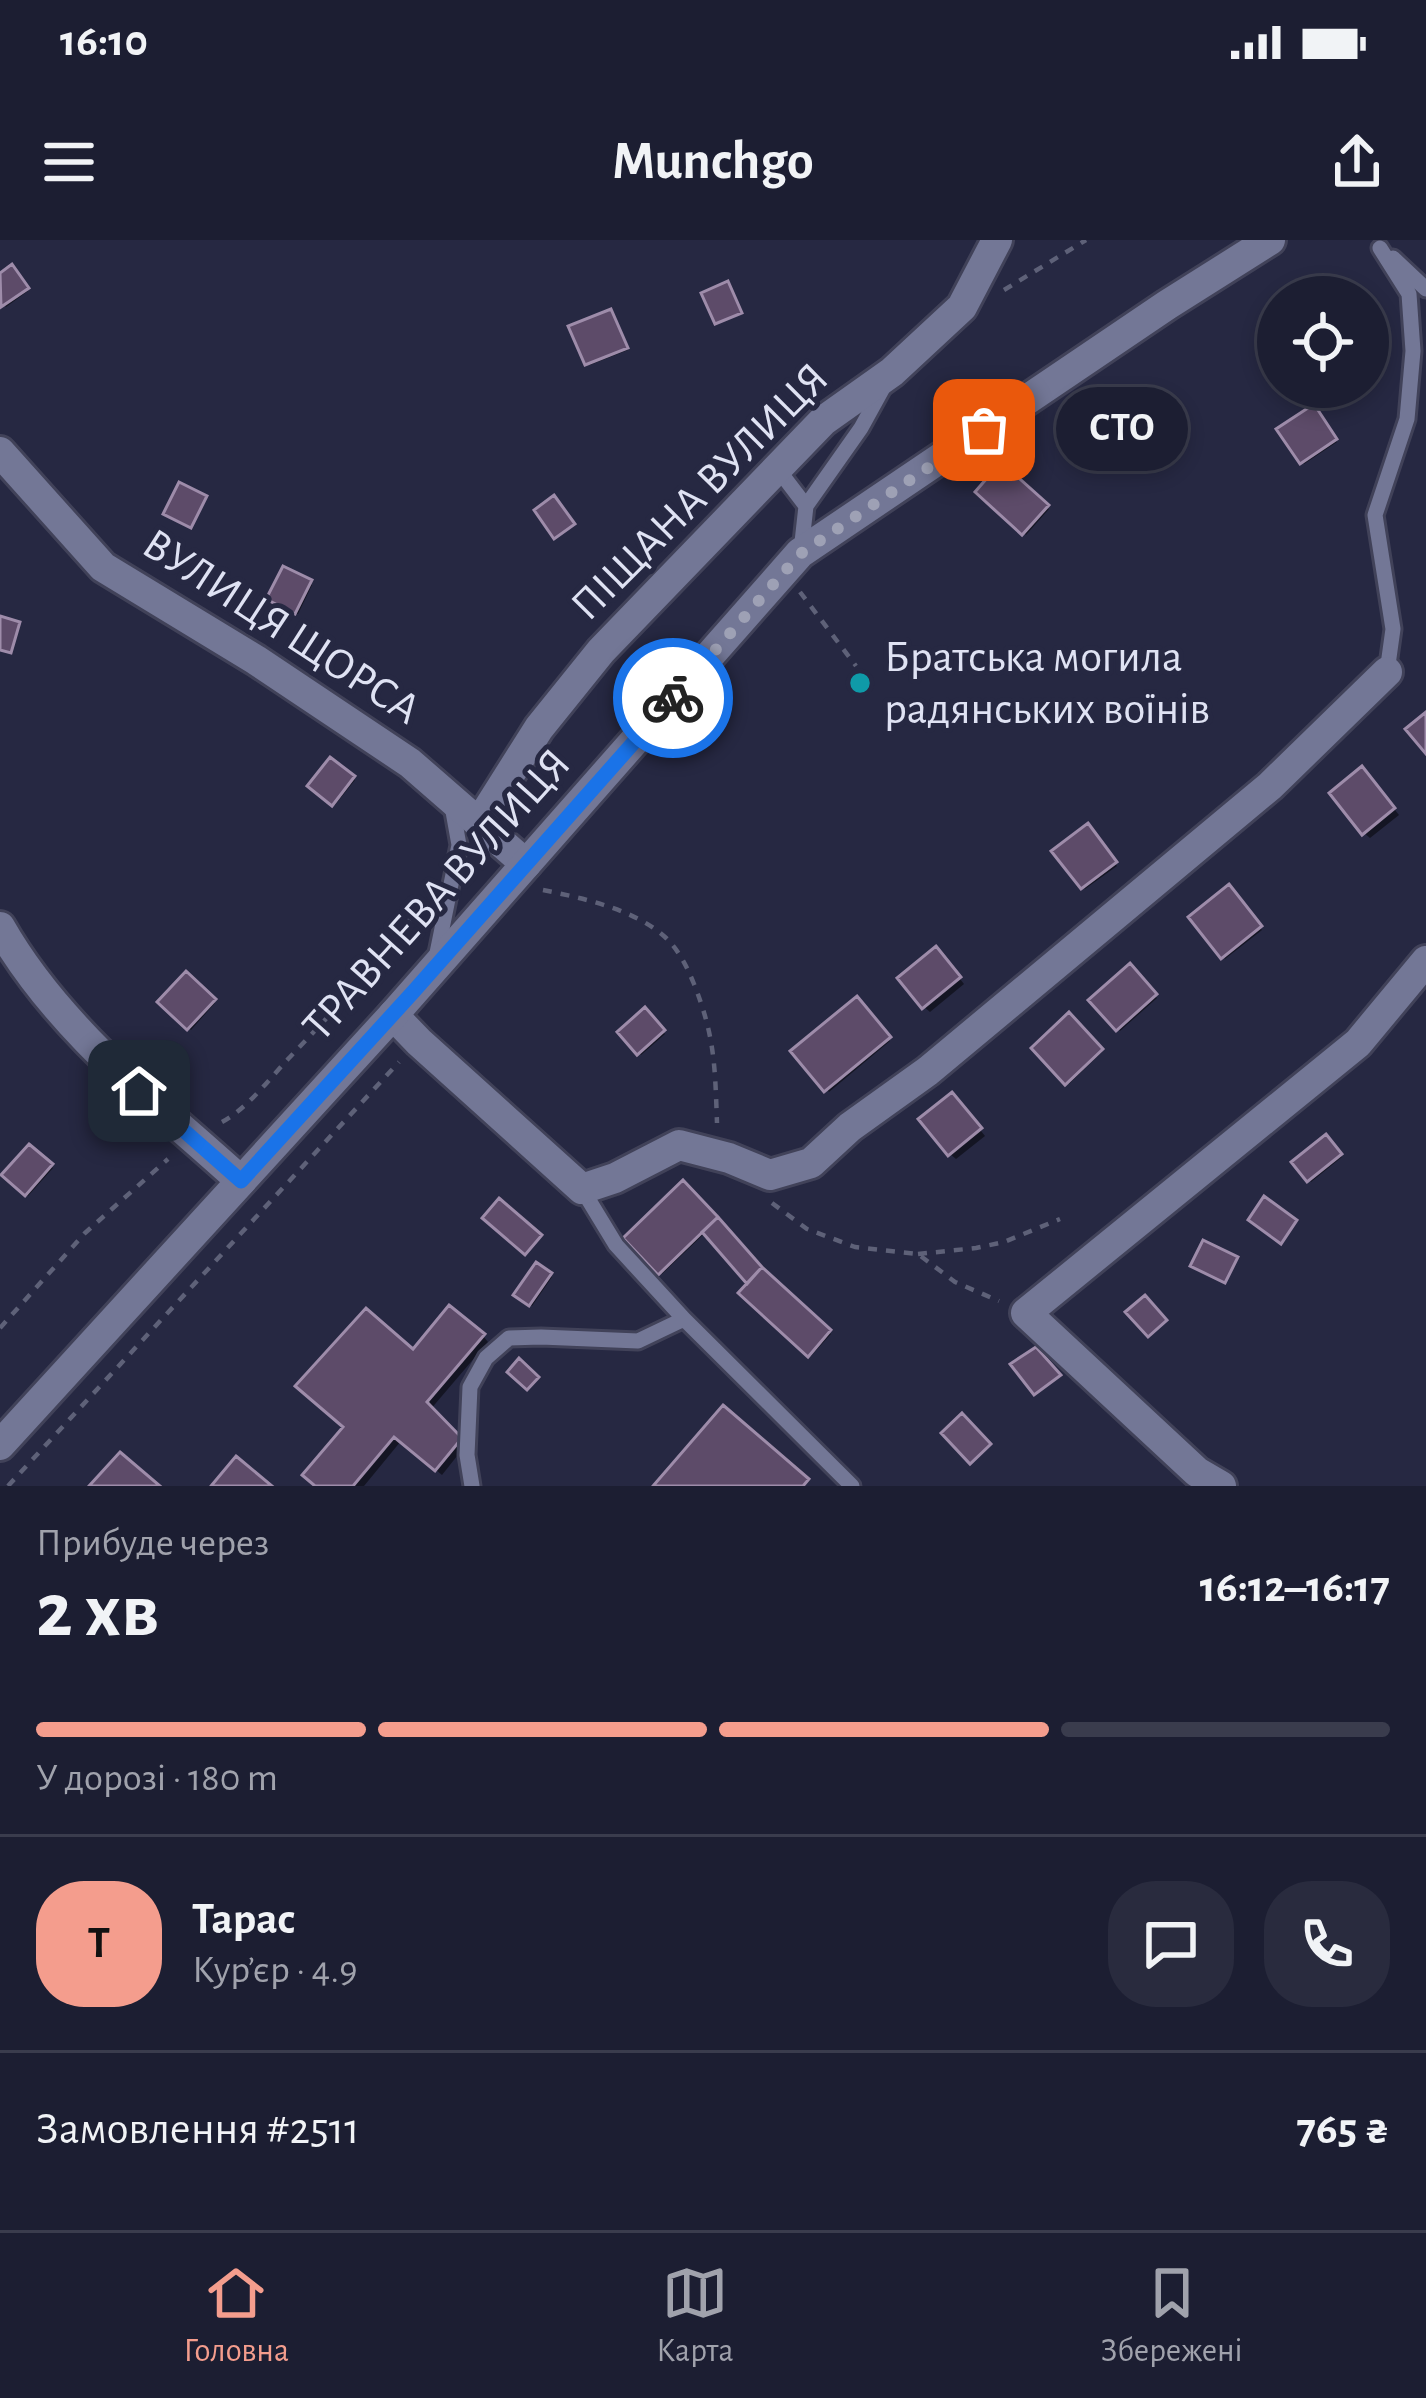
<!DOCTYPE html>
<html lang="uk">
<head>
<meta charset="utf-8">
<style>
  :root { --surface:#1c1e32; --page:#292b3e; --text:#f1f3f6; --muted:#a0a2ac; --line:#3a3c4d; --accent:#f49d8d }
  body { margin:0; font-family:"Alegreya Sans",sans-serif; background:var(--page); color:var(--text); height:100vh; display:flex; flex-direction:column; font-size:45px; white-space:nowrap }
  * { box-sizing:border-box; margin:0 }
  p { font-size:39px; color:var(--muted) }
  .icon { flex:none; width:66px; height:66px; fill:none; stroke:currentColor; stroke-width:2; stroke-linecap:round; stroke-linejoin:round }
  .map { position:relative; height:1246px; overflow:hidden }
  .details { display:flex; flex-direction:column; background:var(--surface); flex:1 }
  .details>* { flex:none }
  .tools { position:absolute; left:1257px; top:36px; display:grid; gap:24px }
  .tools a { display:grid; place-items:center; width:132px; height:132px; border-radius:50%; background:var(--surface); box-shadow:0 6px 18px #0003,0 0 0 3px var(--line); font-size:60px }
  .pin { position:absolute; display:grid; place-items:center; width:102px; height:102px; color:#fff; margin:-51px; border-radius:24px; box-shadow:0 6px 18px #0006 }
  .courier { position:absolute; display:grid; place-items:center; width:120px; height:120px; margin:-60px; border:9px solid #1a73e8; border-radius:50%; background:#fff; color:#222; box-shadow:0 3px 15px #0007 }
  .bubble { position:absolute; height:84px; border-radius:42px; background:var(--surface); box-shadow:0 6px 18px #0003,0 0 0 3px var(--line); font-size:39px; font-weight:600; line-height:84px; text-align:center }
  .headline em { font-style:normal; font-weight:600 }
  .headline div { display:flex; flex-direction:column-reverse }
  .headline { display:flex; align-items:center; justify-content:space-between; height:204px; padding:0 36px }
  h1 { font-size:78px; font-weight:600; line-height:90px }
  .bar { display:grid; grid-template-columns:repeat(4,1fr); gap:18px 12px; align-content:center; height:144px; padding:0 36px }
  .bar i { height:15px; border-radius:9px; background:var(--line) }
  .bar .selected { background:var(--accent) }
  .bar p { grid-column:span 4 }
  .line { display:flex; align-items:center; gap:30px; padding:0 36px; border-top:3px solid var(--line) }
  .line div { flex:1 }
  .round { display:grid; place-items:center; flex:none; width:126px; height:126px; border-radius:48px; background:var(--page) }
  .status { display:flex; justify-content:space-between; align-items:center; height:84px; padding:0 60px; background:var(--surface); direction:ltr }
  .status svg { height:33px; fill:currentColor }
  header { display:flex; justify-content:space-between; align-items:center; height:156px; padding:0 36px; background:var(--surface); font-size:54px; font-weight:600 }
  .tab-bar { display:flex; justify-content:space-around; align-items:center; height:168px; border-top:3px solid var(--line); background:var(--surface); font-size:33px; color:var(--muted) }
  .tab-bar a { display:grid; justify-items:center; gap:6px }
  .tab-bar .selected { color:var(--accent) }
  .map>svg:first-child { display:block }
  .shadow { fill:#0007 }
  .building { fill:#5d4b69; stroke:#9e8caa; stroke-width:3 }
  .lines { fill:none; stroke-linecap:round; stroke-linejoin:round }
  .service-casing { stroke:#414259; stroke-width:21 }
  .minor-casing { stroke:#414259; stroke-width:36 }
  .tertiary-casing { stroke:#414259; stroke-width:36 }
  .path { stroke:#5e6178; stroke-width:4.5; stroke-dasharray:9 9; stroke-linecap:butt }
  .service { stroke:#737796; stroke-width:15 }
  .minor { stroke:#737796; stroke-width:30 }
  .tertiary { stroke:#737796; stroke-width:30 }
  .done { stroke:#9ea1b5; stroke-width:12; stroke-dasharray:0 21.6 }
  .route { stroke:#1a73e8; stroke-width:15 }
  .culture-dot { fill:#0f9aa8; stroke:#262842; stroke-width:4.5 }
  .labels { text-anchor:middle; dominant-baseline:central; stroke-width:10; stroke-linejoin:round; paint-order:stroke }
  .street-label { font-size:45px; fill:#dfe2f3; stroke:#262842 }
  .poi-label { font-size:45px; fill:#dfe2f3; stroke:#262842; text-anchor:start }
</style>
</head>
<body>
<div class="status"><b>16:10</b><svg viewBox="0 0 49 12"><path d="M0 12V9h3v3zM5 12V6h3v6zM10 12V3h3v9zM15 12V0h3v12zM26 1h20v11H26zM47 4h2v5h-2z"/></svg></div>
<header><svg class="icon" aria-label="menu" viewBox="0 0 24 24"><path d="M4 6h16M4 12h16M4 18h16"/></svg>Munchgo<svg class="icon" aria-label="share" viewBox="0 0 24 24"><path d="M12 15V3M7 8l5-5 5 5M5 13v7h14v-7"/></svg></header>
<div class="map">
<svg width="1426" height="1246" viewBox="0 0 1426 1246">
  <rect width="100%" height="100%" fill="#262842"/>
  <path class="shadow" d="M11,28L28,51L6,67L0,60V36Z
    M612,74L628,110L590,125L588,123Z
    M1313,168L1337,202L1304,224L1280,190Z
    M1002,226L1049,269L1026,295L979,252Z
    M310,343L312,345L298,374L272,361Z
    M331,521L355,540L335,565L311,546Z
    M1368,536L1399,575L1370,598L1364,593Z
    M1088,587L1117,626L1085,649L1055,612Z
    M1229,648L1262,690L1225,719L1192,677Z
    M942,716L964,744L930,772L924,767Z
    M1130,727L1157,758L1120,791L1093,760Z
    M186,736L215,763L191,790L161,762Z
    M857,760L890,801L829,852L795,811Z
    M644,771L665,794L641,815L621,792Z
    M1069,776L1102,812L1069,844L1035,808Z
    M958,862L985,896L956,919L950,914Z
    M1325,898L1342,917L1311,942L1295,922Z
    M30,908L53,928L28,956L5,935Z
    M683,945L762,1031L831,1094L811,1116L742,1053L751,1044L706,992L662,1034L627,998Z
    M537,1026L552,1037L532,1066L517,1055Z
    M483,1096L488,1102L430,1170L465,1206L442,1235L401,1201L364,1246H318L306,1234L413,1113Z"/>
  <path class="building" d="M12,24L29,48L1,67L0,33Z
    M728,41L742,73L715,84L701,53Z
    M611,69L628,108L585,125L568,86Z
    M1314,164L1337,199L1300,224L1276,189Z
    M1001,222L1049,265L1022,295L975,252Z
    M179,242L207,256L191,288L163,274Z
    M554,255L575,284L554,299L534,270Z
    M283,326L312,340L295,374L266,359Z
    M0,376L20,382L11,413L0,410Z
    M1426,472V514L1405,489Z
    M330,517L355,536L332,566L307,546Z
    M1362,526L1395,568L1362,595L1329,553Z
    M1088,583L1117,622L1081,649L1051,611Z
    M1229,644L1262,686L1221,719L1188,677Z
    M936,706L961,737L922,769L897,738Z
    M1130,723L1157,754L1116,791L1088,760Z
    M186,731L216,759L187,790L157,762Z
    M857,756L891,797L824,852L790,811Z
    M645,767L665,790L637,815L617,792Z
    M1069,772L1103,809L1065,845L1031,808Z
    M952,852L982,888L948,916L918,879Z
    M1326,894L1342,914L1307,942L1291,922Z
    M29,904L53,924L25,956L1,935Z
    M683,940L718,977L658,1035L623,998Z
    M1264,956L1297,980L1281,1004L1248,980Z
    M499,958L542,995L525,1015L482,978Z
    M718,977L762,1027L747,1044L702,992Z
    M1203,1000L1238,1017L1225,1043L1190,1026Z
    M536,1022L552,1033L529,1066L513,1055Z
    M762,1027L831,1090L808,1117L738,1053Z
    M1145,1055L1167,1080L1148,1097L1125,1072Z
    M449,1065L485,1094L427,1162L462,1198L435,1231L394,1197L353,1246H315L302,1235L343,1187L295,1146L366,1068L413,1109Z
    M1036,1107L1061,1135L1034,1155L1010,1124Z
    M519,1118L539,1137L527,1150L507,1132Z
    M723,1165L809,1239L803,1246H653Z
    M962,1173L991,1204L970,1224L941,1193Z
    M120,1212L160,1246H89Z
    M236,1216L272,1246H211Z"/>
  <g class="lines">
    <g class="service-casing">
      <path id="service" d="M1380,8L1409,54L1413,111L1407,179L1375,275L1393,389L1387,432
        M1393,18L1426,49
        M777,228L806,266L801,311
        M806,266L861,188L883,148
        M437,713L459,605L452,566
        M582,949L616,1005L684,1079L852,1246
        M472,1246L467,1215L470,1147L486,1118L509,1098L541,1097L638,1101L684,1079"/>
    </g>
    <g class="minor-casing">
      <path id="minor" d="M0,212L103,327L256,420L410,523L526,624
        M479,583L539,488L601,411L823,181L892,132L962,67L997,0
        M0,687C58,789 155,863 241,941
        M393,775L419,802L582,949L615,938L679,905L729,918L770,935L811,923L850,887L928,831L1270,546L1387,432
        M1221,1246L1197,1232L1026,1073L1358,803L1426,721"/>
    </g>
    <g class="tertiary-casing">
      <path id="tertiary" d="M0,1205L393,775L800,313L1167,65L1270,0"/>
    </g>
    <path class="path" d="M1004,50L1086,0
      M800,352L856,426
      M543,650C582,658 634,669 665,697C679,710 687,727 694,744C715,797 715,827 717,883
      M222,882C248,868 269,839 290,817C336,768 386,718 423,660
      M772,963L807,989L855,1007L918,1014L955,1042L999,1061
      M918,1014L976,1008L1004,1002L1060,979
      M0,1088L85,993L168,919
      M8,1246L399,822"/>
    <use href="#service" class="service"/>
    <use href="#minor" class="minor"/>
    <use href="#tertiary" class="tertiary"/>
  </g>
  <g class="lines">
    <path class="done" d="M673,458L800,314L984,190"/>
    <path class="route" d="M139,851L241,941L414,751L673,458"/>
  </g>
  <circle class="culture-dot" cx="860" cy="443" r="12"/>
  <g class="labels">
    <g class="street-label">
      <text transform="translate(700 252) rotate(-45)">ПІЩАНА ВУЛИЦЯ</text>
      <text transform="translate(281 387) rotate(33)">ВУЛИЦЯ ЩОРСА</text>
      <text transform="translate(437 655) rotate(-48)">ТРАВНЕВА ВУЛИЦЯ</text>
    </g>
    <g class="poi-label">
      <text x="884" y="417">Братська могила<tspan x="884" dy="52">радянських воїнів</tspan></text>
    </g>
  </g>
</svg>
<div class="tools">
<a><svg class="icon" aria-label="locate" viewBox="0 0 24 24"><circle cx="12" cy="12" r="6"/><path d="M12 2v4M12 18v4M2 12h4M18 12h4"/></svg></a>
</div>
<div class="pin" style="left:984px;top:190px;background:#ea580c"><svg class="icon" aria-label="bag" viewBox="0 0 24 24"><path d="M5 8h14l-1 12H6zM9 8a3 3 0 0 1 6 0"/></svg></div>
<div class="pin" style="left:139px;top:851px;background:#1f2937"><svg class="icon" aria-label="home" viewBox="0 0 24 24"><path d="M3 11l9-7 9 7M6 9v11h12V9"/></svg></div>
<div class="courier" style="left:673px;top:458px"><svg class="icon" aria-label="bike" viewBox="0 0 24 24"><circle cx="6" cy="16" r="4"/><circle cx="18" cy="16" r="4"/><path d="M6 16l4-8h5l3 8M10 8l3 8H6M13 5h3"/></svg></div>
<div class="bubble" style="left:1056px;top:147px;width:132px">СТО</div>
</div>
<section class="details">
<div class="headline"><div><h1>2 хв</h1><p>Прибуде через</p></div><em>16:12–16:17</em></div>
<div class="bar"><i class="selected"></i><i class="selected"></i><i class="selected"></i><i></i><p>У дорозі · 180 m</p></div>
<div class="line" style="height:216px"><b class="round" style="background:var(--accent);color:#111">Т</b><div><b>Тарас</b><p>Кур’єр · 4.9</p></div><a class="round"><svg class="icon" aria-label="chat" viewBox="0 0 24 24"><path d="M4 5h16v11H9l-5 4z"/></svg></a><a class="round"><svg class="icon" aria-label="phone" viewBox="0 0 24 24"><path d="M5 4h4l2 5-3 2q2 4 5 5l2-3 5 2v4C11 20 4 13 5 4z"/></svg></a></div>
<div class="line" style="height:156px"><div>Замовлення #2511</div><b>765 ₴</b></div>
</section>
<nav class="tab-bar">
<a class="selected"><svg class="icon" aria-label="home" viewBox="0 0 24 24"><path d="M3 11l9-7 9 7M6 9v11h12V9"/></svg>Головна</a>
<a><svg class="icon" aria-label="map" viewBox="0 0 24 24"><path d="M3 6l6-2 6 2 6-2v14l-6 2-6-2-6 2zM9 4v14M15 6v14"/></svg>Карта</a>
<a><svg class="icon" aria-label="saved" viewBox="0 0 24 24"><path d="M7 4h10v16l-5-4-5 4z"/></svg>Збережені</a>
</nav>
</body>
</html>
